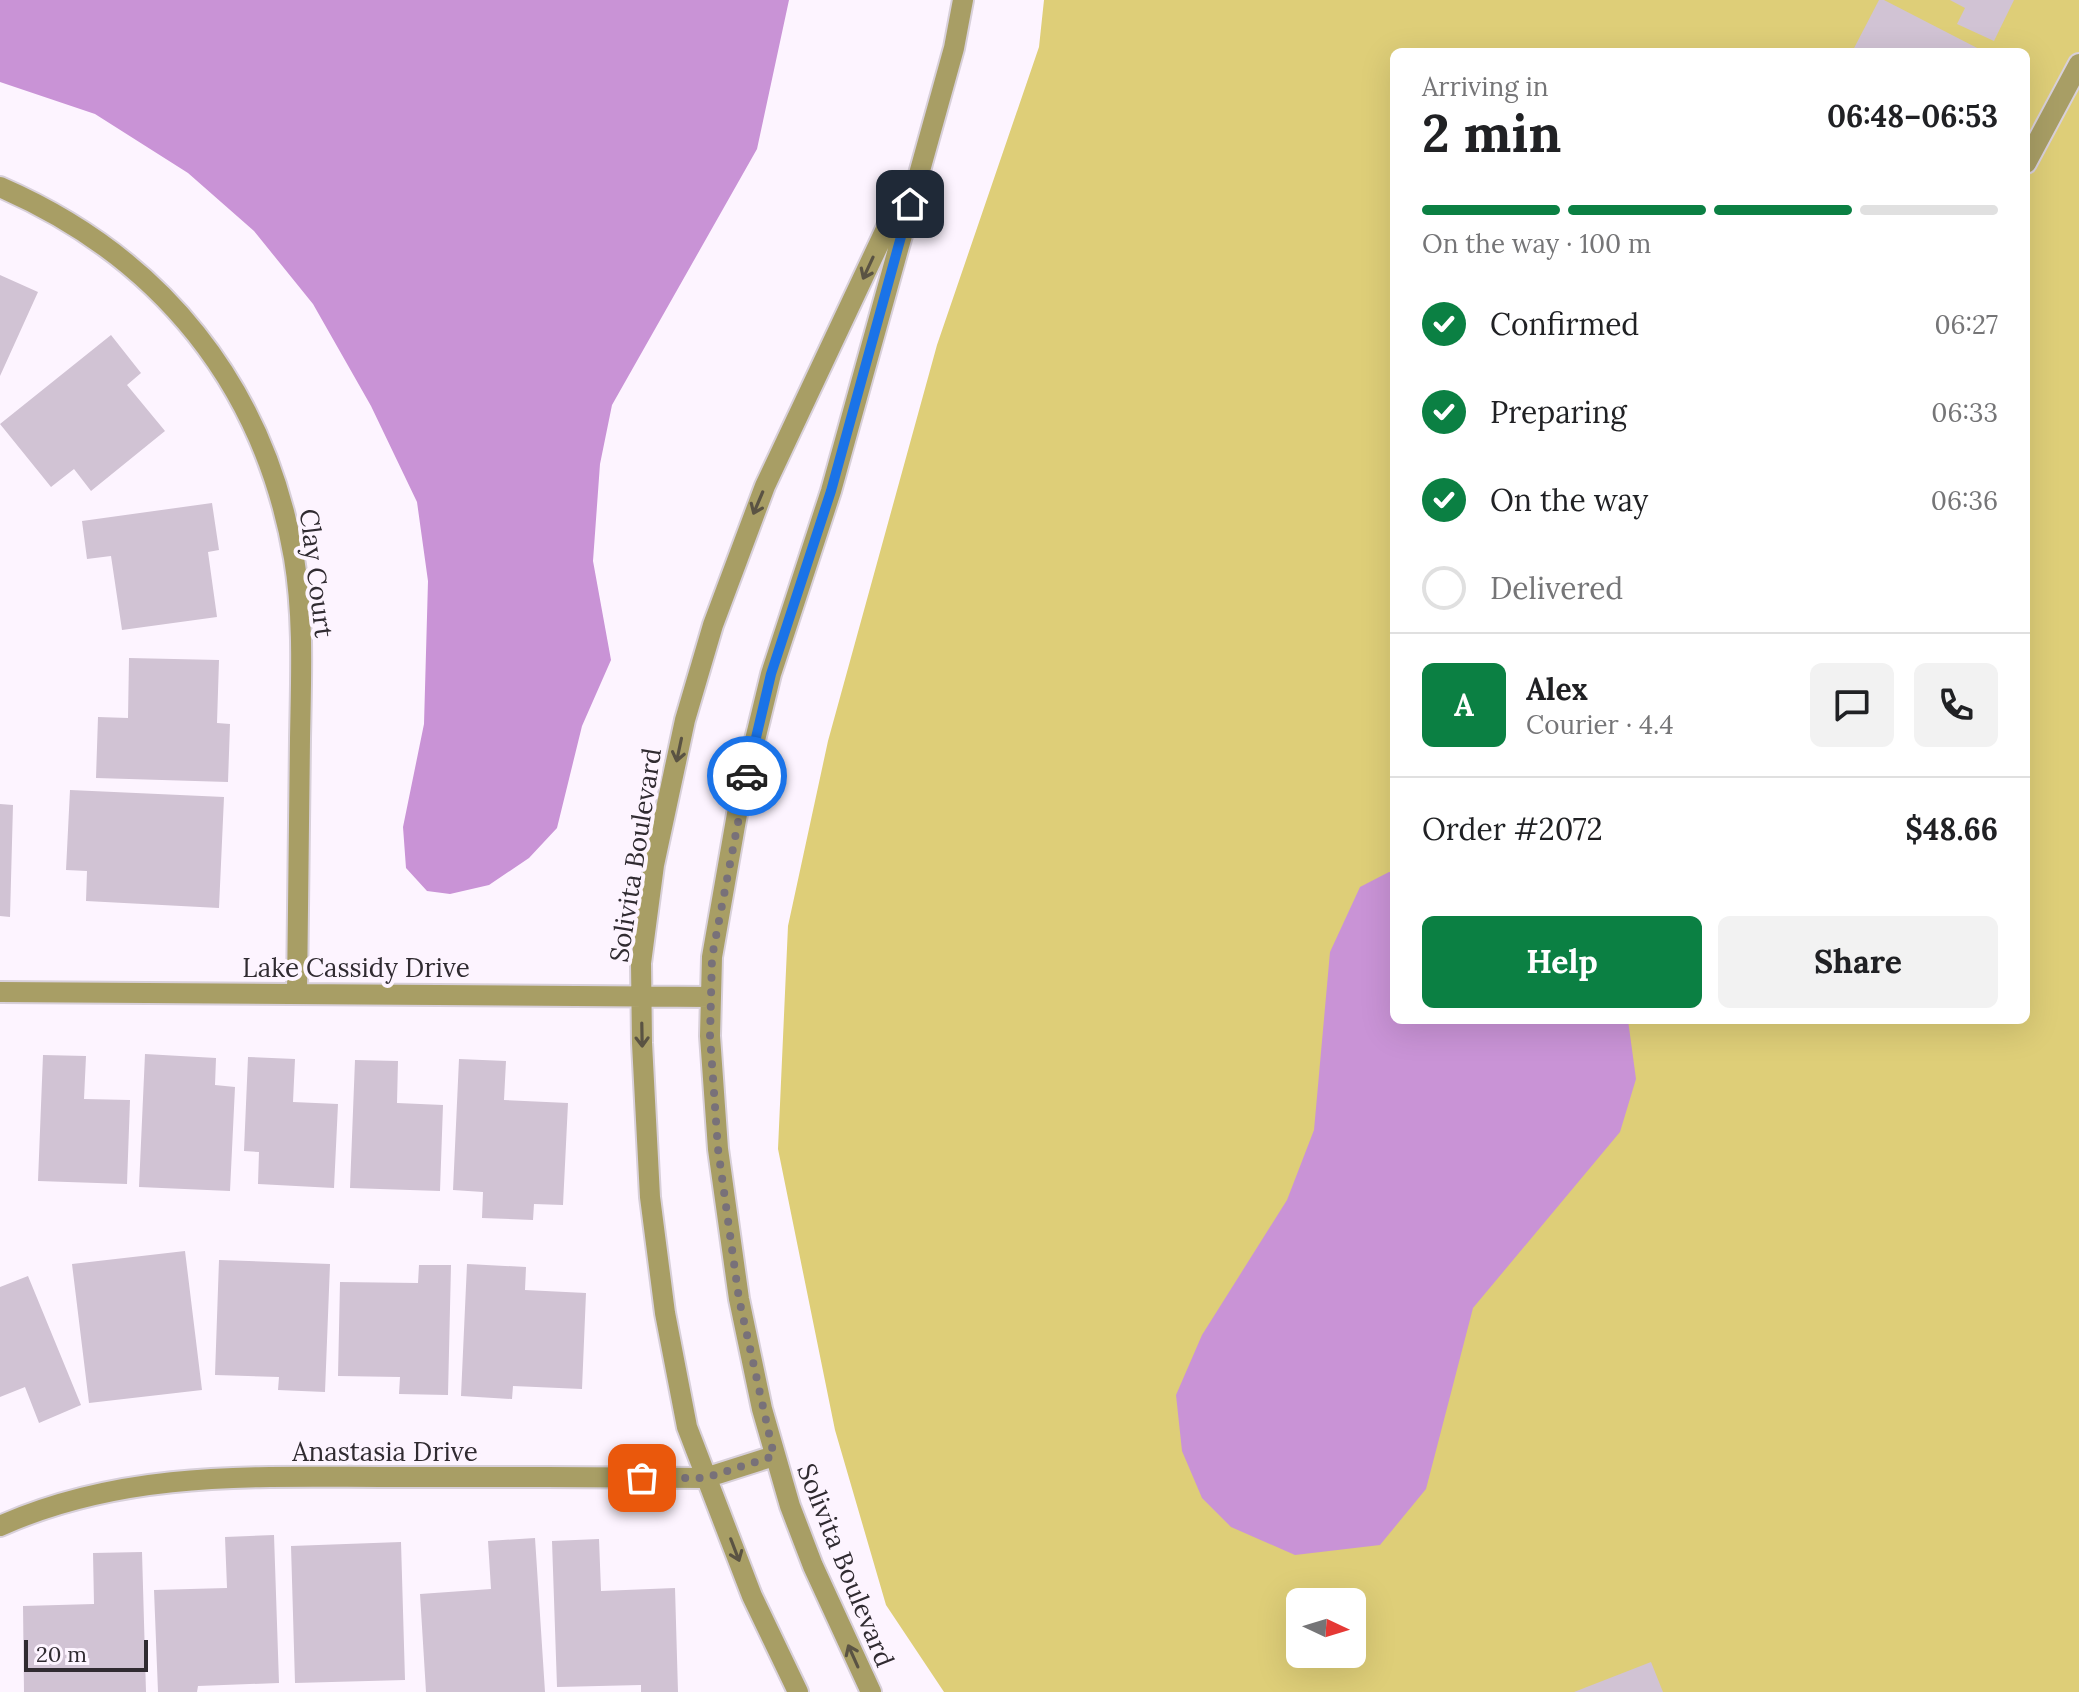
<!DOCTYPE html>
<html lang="en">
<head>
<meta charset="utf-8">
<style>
  :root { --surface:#fff; --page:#f2f2f2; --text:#202124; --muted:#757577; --line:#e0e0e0; --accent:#0b8043 }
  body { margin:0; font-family:Lora,serif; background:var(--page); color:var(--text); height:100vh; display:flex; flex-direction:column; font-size:30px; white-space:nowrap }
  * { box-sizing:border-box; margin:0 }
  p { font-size:26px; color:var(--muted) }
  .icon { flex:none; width:44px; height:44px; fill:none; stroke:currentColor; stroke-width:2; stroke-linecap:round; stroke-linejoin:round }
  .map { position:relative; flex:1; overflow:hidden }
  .details { position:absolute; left:1390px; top:48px; width:640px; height:976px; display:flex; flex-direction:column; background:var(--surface); border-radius:12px; box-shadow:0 8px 32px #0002 }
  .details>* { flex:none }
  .needle { width:52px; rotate:94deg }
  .controls { position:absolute; left:1286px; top:1588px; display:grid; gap:16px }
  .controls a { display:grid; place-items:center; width:80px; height:80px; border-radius:12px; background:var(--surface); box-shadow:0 8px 32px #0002; font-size:40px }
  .scale { position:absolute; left:24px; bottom:20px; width:124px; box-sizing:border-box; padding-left:8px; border:4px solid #302b31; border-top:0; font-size:22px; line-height:28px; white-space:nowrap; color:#302b31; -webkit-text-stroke:6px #fdf4ff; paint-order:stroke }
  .pin { position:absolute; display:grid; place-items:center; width:68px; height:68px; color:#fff; margin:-34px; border-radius:16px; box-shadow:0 4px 12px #0006 }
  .courier { position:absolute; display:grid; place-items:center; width:80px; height:80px; margin:-40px; border:6px solid #1a73e8; border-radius:50%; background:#fff; color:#222; box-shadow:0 2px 10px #0007 }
  .head em { font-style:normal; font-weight:700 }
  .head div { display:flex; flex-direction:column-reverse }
  .head { display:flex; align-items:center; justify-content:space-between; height:136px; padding:0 32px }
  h1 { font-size:52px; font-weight:700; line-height:60px }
  .bar { display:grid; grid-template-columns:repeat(4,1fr); gap:12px 8px; align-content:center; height:96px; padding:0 32px }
  .bar i { height:10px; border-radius:6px; background:var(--line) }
  .bar .active { background:var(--accent) }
  .bar p { grid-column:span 4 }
  .line { display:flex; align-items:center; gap:20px; padding:0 32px; border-top:2px solid var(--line) }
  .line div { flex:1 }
  .round { display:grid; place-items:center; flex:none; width:84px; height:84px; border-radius:12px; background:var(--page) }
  ol { padding:0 32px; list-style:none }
  li { display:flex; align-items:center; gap:24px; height:88px }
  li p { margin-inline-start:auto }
  li .icon { padding:8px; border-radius:50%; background:var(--accent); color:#fff; stroke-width:4 }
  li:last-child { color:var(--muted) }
  li i { width:44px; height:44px; border:4px solid var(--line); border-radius:50% }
  .cta { display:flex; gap:16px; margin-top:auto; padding:16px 32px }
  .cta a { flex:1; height:92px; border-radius:12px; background:var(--accent); color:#fff; font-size:32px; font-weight:700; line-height:92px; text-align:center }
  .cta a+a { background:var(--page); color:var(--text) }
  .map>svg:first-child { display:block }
  .green { fill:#dece78; fill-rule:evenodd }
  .water { fill:#c993d6 }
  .building { fill:#d1c3d4 }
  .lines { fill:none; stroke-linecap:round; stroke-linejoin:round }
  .minor-casing { stroke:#d8d0da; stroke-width:24 }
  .minor { stroke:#a89e65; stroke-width:20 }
  .oneway { stroke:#5a5343 }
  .done { stroke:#787179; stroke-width:8; stroke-dasharray:0 14.4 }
  .route { stroke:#1a73e8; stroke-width:10 }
  .labels { text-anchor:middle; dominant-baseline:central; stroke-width:8; stroke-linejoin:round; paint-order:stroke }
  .street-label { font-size:26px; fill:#302b31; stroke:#fdf4ff }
</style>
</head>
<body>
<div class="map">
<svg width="2079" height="1692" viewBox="0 0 2079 1692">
  <rect width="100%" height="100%" fill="#fdf4ff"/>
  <path class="green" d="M1044,0H2079V1692H944L886,1605L835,1430L778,1149L788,926L828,741L937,345L1039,47ZM1394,52H2026V1020H1394ZM1300,1602H1352V1654H1300Z"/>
  <path class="water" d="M0,0H789L757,149L612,405L600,464L593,561L611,660L582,726L557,828L529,858L489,885L450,894L427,891L406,868L403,827L424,724L428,581L417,502L371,406L313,304L254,231L188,173L95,114L0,82Z
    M1389,872L1394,873V1020H1628L1636,1079L1620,1132L1473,1308L1426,1489L1380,1545L1295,1555L1231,1527L1202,1498L1182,1451L1176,1395L1202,1335L1287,1200L1314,1130L1330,952L1360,887Z"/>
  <path class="building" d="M1879,0H1884L1985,52H1852Z
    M1950,0H2014L1994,41L1957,24L1965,8Z
    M0,275L38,292L0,376Z
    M111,335L141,373L127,385L165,431L91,491L74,469L51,487L0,424Z
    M212,503L219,550L208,552L217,617L122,630L111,556L87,559L82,521Z
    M129,658L219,660L217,723L230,724L228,782L96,778L98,717L128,718Z
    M70,790L224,797L219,908L86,901L87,871L66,870Z
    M0,804L13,805L10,917L0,916Z
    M145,1054L216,1058L215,1085L235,1087L230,1191L139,1187Z
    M43,1055L86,1056L84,1099L130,1100L127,1184L38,1181Z
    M248,1057L295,1059L293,1102L338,1104L334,1188L258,1184L259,1152L244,1151Z
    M459,1059L506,1061L504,1100L568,1103L563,1205L534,1204L533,1220L482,1218L483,1192L453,1190Z
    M355,1060L398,1061L397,1103L443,1105L440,1191L350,1188Z
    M185,1251L202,1390L89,1403L72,1264Z
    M219,1260L330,1264L325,1392L278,1390L279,1377L215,1375Z
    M467,1264L526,1267L525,1290L586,1293L582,1389L513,1386L512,1399L461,1396Z
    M419,1265H451L448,1395L399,1394L400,1377L338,1376L340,1282L418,1283Z
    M28,1276L81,1405L39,1423L25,1387L0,1397V1287Z
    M274,1535L279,1683L198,1686L197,1692H158L154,1590L227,1588L225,1537Z
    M535,1538L545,1692H426L420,1594L491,1589L488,1541Z
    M599,1539L601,1591L675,1588L678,1692H641V1685L557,1687L552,1541Z
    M401,1542L405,1680L295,1683L291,1546Z
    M142,1552L146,1692H24L23,1606L94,1604L93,1553Z
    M1651,1662L1663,1692H1574Z"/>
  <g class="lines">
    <g class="minor-casing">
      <path id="minor" d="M2026,163L2079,64
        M0,187C161,257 264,385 294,558C304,618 301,679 300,739C299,824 298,908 297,993
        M0,992L711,997
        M0,1526C126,1470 254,1477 388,1477C494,1477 599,1477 705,1478L774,1456
        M798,1692L752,1596L687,1427L665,1313L650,1197L642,1043L641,963L654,865L685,720L713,625L765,486L901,197
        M871,1692L813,1566L790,1506L762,1409L739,1299L718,1149L710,1036L712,957L737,814L771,674L831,491L954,48L963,0"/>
    </g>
    <use href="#minor" class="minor"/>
  </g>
  <defs><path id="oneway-shaft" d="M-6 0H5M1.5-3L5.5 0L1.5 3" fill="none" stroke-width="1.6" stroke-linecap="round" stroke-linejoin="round" transform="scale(2)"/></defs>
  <g class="oneway">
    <use href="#oneway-shaft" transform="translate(868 268) rotate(115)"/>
    <use href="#oneway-shaft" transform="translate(758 503) rotate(113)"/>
    <use href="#oneway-shaft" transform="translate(679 750) rotate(102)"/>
    <use href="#oneway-shaft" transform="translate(642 1035) rotate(89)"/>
    <use href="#oneway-shaft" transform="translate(735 1550) rotate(69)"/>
    <use href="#oneway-shaft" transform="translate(853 1656) rotate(-114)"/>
  </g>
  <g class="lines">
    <path class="done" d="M642,1478H705L774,1456L739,1299L718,1149L710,1036L712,957L747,776"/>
    <path class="route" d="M747,776L771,674L831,491L910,204"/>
  </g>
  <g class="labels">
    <g class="street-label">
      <text transform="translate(317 573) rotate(83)">Clay Court</text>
      <text transform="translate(635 855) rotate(-81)">Solivita Boulevard</text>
      <text x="356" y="967">Lake Cassidy Drive</text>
      <text x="385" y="1451">Anastasia Drive</text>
      <text transform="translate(846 1565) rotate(68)">Solivita Boulevard</text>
    </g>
  </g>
</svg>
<div class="controls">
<a><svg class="needle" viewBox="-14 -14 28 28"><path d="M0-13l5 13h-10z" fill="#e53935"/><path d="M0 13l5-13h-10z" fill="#757577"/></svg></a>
</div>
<div class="scale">20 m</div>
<div class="pin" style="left:642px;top:1478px;background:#ea580c"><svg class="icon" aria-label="bag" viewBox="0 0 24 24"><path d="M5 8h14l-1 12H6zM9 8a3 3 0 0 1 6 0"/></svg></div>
<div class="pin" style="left:910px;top:204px;background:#1f2937"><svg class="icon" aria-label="home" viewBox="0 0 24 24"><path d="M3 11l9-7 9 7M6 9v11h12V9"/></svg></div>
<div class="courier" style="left:747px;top:776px"><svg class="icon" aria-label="car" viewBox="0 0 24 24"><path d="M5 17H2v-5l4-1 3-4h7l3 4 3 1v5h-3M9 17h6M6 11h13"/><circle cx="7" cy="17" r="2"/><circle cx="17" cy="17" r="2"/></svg></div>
<section class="details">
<div class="head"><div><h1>2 min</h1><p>Arriving in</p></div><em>06:48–06:53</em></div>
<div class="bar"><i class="active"></i><i class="active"></i><i class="active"></i><i></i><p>On the way · 100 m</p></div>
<ol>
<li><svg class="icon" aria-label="check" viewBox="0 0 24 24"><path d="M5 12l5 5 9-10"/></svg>Confirmed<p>06:27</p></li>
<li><svg class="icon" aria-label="check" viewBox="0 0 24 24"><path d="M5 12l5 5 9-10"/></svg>Preparing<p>06:33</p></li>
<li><svg class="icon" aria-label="check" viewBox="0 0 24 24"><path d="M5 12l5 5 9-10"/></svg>On the way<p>06:36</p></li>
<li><i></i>Delivered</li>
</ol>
<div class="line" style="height:144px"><b class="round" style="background:var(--accent);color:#fff">A</b><div><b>Alex</b><p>Courier · 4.4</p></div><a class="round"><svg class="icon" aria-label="chat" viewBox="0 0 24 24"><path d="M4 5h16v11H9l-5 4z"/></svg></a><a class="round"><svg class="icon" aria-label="phone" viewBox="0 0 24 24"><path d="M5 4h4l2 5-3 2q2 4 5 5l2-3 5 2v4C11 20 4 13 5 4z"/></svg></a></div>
<div class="line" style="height:104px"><div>Order #2072</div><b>$48.66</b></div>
<div class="cta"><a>Help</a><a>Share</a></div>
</section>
</div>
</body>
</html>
